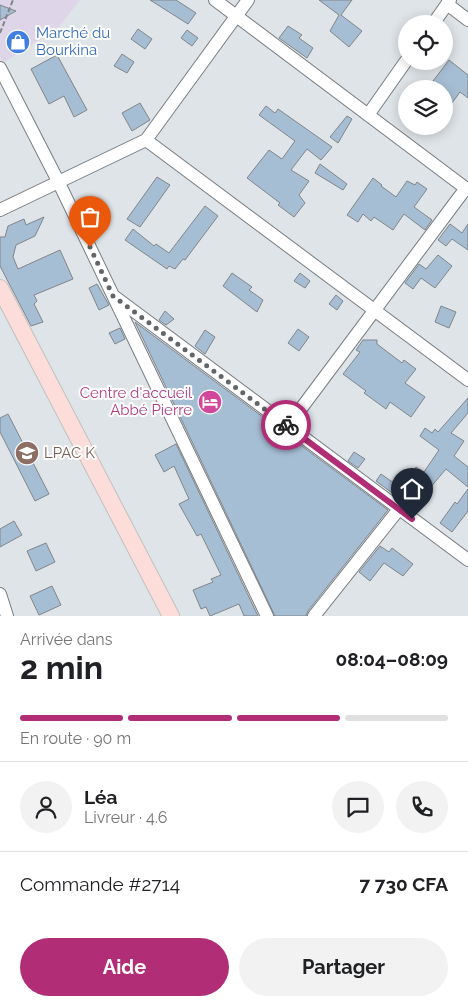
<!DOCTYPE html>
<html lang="fr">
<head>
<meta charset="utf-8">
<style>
  :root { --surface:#fff; --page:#f2f2f2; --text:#202124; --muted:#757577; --line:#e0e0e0; --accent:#b12d75 }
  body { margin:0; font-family:Raleway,sans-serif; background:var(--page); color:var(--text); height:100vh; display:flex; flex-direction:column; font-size:19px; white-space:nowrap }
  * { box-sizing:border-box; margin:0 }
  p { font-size:16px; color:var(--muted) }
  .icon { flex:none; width:28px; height:28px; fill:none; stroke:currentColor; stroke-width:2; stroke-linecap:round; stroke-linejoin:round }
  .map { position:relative; height:616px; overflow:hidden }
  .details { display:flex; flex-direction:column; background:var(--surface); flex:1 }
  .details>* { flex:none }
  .fabs { position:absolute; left:398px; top:15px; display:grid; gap:10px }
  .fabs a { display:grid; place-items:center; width:55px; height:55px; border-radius:50%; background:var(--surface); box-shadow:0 2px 12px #0003; font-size:25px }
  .pin { position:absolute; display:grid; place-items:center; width:42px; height:42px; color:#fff; margin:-51px -21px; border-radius:50% 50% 50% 0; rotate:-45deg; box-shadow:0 0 5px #0007 }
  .pin .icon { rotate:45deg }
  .courier { position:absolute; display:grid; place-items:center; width:50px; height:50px; margin:-25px; border:4px solid #b12d75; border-radius:50%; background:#fff; color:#222; box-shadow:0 1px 6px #0007 }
  .summary em { font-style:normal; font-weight:700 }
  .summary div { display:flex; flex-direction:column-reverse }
  .summary { display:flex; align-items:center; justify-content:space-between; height:85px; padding:0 20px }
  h1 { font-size:32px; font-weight:700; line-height:38px }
  .bar { display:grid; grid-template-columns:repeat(4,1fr); gap:8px 5px; align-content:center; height:60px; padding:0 20px }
  .bar i { height:6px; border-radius:4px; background:var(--line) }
  .bar .on { background:var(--accent) }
  .bar p { grid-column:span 4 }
  .line { display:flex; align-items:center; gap:12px; padding:0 20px; border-top:1px solid var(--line) }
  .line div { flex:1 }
  .round { display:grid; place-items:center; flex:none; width:52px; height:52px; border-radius:26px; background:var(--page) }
  .primary-button { display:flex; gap:10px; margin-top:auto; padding:10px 20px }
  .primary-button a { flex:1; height:58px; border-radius:30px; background:var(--accent); color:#fff; font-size:20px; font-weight:700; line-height:58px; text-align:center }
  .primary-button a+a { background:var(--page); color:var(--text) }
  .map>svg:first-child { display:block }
  .commercial { fill:#ded5e9 }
  .building { fill:#a6bed4; stroke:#818589 }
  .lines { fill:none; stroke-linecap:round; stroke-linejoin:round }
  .minor-casing { stroke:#797d81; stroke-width:14 }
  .major-casing { stroke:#c1c1c1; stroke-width:18 }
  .path { stroke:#828588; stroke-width:2; stroke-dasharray:5 2.5; stroke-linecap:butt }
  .minor { stroke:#fff; stroke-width:12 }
  .major { stroke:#fdddda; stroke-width:16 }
  .done { stroke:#636668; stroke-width:5; stroke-dasharray:0 9 }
  .route { stroke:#b12d75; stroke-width:6 }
  .labels { text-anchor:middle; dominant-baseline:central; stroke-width:4; stroke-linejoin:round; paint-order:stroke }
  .shop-label { font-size:15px; fill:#366cbe; stroke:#fff; text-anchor:start }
  .hotel-label { font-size:15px; fill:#b23c85; stroke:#fff; text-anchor:end }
  .education-label { font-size:15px; fill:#785e54; stroke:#fff; text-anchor:start }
</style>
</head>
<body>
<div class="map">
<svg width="468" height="616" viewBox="0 0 468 616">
  <rect width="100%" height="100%" fill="#dfe4e8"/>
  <path class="commercial" d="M0,0H80L58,28L3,63L0,56Z"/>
  <path class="building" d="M150,0H176L196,13L188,24Z
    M319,0H352L341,15L362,31L349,47L330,31L339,15Z
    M0,5L16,11L0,20Z
    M288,26L302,35L299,38L313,48L307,58L279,38Z
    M138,29L152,39L145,49L131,39Z
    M187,30L198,38L192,46L181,38Z
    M122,54L134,62L127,73L114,66Z
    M57,55L87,110L74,117L64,96L49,104L31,69Z
    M449,60L468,75V98L460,92L452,103L444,97V89H427Z
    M140,103L150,120L132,131L122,113Z
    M266,106L275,113L278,109L332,147L321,160L307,149L291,170L309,181L299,195L305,203L294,217L278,205L280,203L247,178L269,150L282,159L295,141L259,115Z
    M347,116L352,119L338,143L330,137Z
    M320,164L347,184L343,190L315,173Z
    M157,177L170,185L140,227L127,219Z
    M373,178L382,185L381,186L396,197L407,181L415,185L417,182L427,189L414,207L432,220L425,230L404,214L393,230L374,217L371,221L363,214L358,222L347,215Z
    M205,206L218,216L185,260L183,259L175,269L169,266L167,269L125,240L133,229L154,246L156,244L169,253Z
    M44,217L35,236L16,245L13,257L18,269L60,250L73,279L34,295L37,301L34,304L43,322L31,326L0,266V237H5L8,226L24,219L26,225Z
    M450,224L462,233L468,224V250L452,239L446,246L438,240Z
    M438,255L452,266L435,288L421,278L413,289L405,283L419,264L426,269Z
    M232,273L252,287L249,290L263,300L257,312L223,286Z
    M300,273L310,281L305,288L294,281Z
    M97,284L109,305L99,310L89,288Z
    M336,295L343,301L337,310L329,304Z
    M441,306L456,312L449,328L435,322Z
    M165,311L174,319L166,325L159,320Z
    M135,322L388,510L308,611L306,616H275Z
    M120,328L125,339L115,344L109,333Z
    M298,329L309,337L299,351L288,343Z
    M205,330L215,337L205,354L195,346Z
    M363,340H377V344L402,363L404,360L416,369L405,383L425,397L411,417L390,402L386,409L364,393L366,391L343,374L360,352L356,350Z
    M468,398V413L451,433L464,441L454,456L468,467V487L446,469L429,489L418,480L403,501L376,481L381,474L398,486L400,484L402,485L416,467L424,472L439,450L420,436L425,428L432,433L435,429L438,432Z
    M8,414L49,494L35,501L0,432V418Z
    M176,444L258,616H244L239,604L210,616L206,607L201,609L193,590L213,582L211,579L221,575L201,534L197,536L179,504L189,499L174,466L164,472L155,455Z
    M354,452L365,459L358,468L348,461Z
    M468,489V511L452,532L440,523L455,502L457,504Z
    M14,521L22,535L0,547V529Z
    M46,543L55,562L36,571L27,551Z
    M380,546L389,552L392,548L413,564L403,576L384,563L370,581L359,572Z
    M52,586L61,605L39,615L30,596Z"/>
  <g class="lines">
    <g class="minor-casing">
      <path id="minor" d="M215,0L468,190
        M447,4L468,20
        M433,24L450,0
        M0,68L58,181L267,616
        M368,115L406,61
        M146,140L468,380
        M0,210L146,140L248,0
        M115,297L468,560
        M288,426L466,188
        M0,594L7,616
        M314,616L399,509"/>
    </g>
    <g class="major-casing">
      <path id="major" d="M0,288L171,616"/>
    </g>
    <path class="path" d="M0,33L13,0"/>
    <use href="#minor" class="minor"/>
    <use href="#major" class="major"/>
  </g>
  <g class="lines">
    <path class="done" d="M90,247L113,296L286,425"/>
    <path class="route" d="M286,425L412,519"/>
  </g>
  <defs>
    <g id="shop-disc" transform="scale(1.25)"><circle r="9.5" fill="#3f7fe0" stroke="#fff"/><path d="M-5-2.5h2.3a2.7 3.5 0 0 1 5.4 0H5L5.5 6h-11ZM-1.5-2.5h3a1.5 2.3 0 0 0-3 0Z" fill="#fff"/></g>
    <g id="hotel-disc" transform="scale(1.25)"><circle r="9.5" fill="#d1479c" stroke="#fff"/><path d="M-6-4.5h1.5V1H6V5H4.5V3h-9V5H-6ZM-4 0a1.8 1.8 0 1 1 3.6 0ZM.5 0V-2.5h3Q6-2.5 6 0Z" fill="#fff"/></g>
    <g id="school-disc" transform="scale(1.25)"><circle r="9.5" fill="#8d6e63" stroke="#fff"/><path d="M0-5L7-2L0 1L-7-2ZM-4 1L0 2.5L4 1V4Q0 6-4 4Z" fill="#fff"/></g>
  </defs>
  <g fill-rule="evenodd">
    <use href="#shop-disc" x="18" y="42"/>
    <use href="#hotel-disc" x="210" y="402"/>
    <use href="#school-disc" x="27" y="453"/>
  </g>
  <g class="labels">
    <g class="shop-label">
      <text x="36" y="33">Marché du<tspan x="36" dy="17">Bourkina</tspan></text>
    </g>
    <g class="hotel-label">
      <text x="192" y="393">Centre d'accueil<tspan x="192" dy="17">Abbé Pierre</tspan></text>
    </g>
    <g class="education-label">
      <text x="44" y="453">LPAC K</text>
    </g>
  </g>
</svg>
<div class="fabs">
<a><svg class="icon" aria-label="locate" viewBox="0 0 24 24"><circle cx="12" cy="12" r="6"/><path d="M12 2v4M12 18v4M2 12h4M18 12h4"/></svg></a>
<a><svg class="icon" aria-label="layers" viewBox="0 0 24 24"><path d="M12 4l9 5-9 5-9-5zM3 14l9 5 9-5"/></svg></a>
</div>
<div class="pin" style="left:90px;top:247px;background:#ea580c"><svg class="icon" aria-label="bag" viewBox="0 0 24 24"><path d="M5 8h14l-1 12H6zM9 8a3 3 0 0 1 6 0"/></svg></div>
<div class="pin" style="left:412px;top:519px;background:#1f2937"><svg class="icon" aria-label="home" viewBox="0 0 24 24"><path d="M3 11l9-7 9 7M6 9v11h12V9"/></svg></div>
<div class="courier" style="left:286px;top:425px"><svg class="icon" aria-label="bike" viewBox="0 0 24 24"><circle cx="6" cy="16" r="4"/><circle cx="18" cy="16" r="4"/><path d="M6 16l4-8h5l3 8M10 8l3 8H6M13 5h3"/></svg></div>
</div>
<section class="details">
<div class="summary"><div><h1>2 min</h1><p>Arrivée dans</p></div><em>08:04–08:09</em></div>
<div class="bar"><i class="on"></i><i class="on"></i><i class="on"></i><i></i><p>En route · 90 m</p></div>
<div class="line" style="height:90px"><a class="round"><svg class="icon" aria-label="person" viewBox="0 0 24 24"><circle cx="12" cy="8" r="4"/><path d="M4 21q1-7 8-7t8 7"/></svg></a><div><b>Léa</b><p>Livreur · 4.6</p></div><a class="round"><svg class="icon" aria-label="chat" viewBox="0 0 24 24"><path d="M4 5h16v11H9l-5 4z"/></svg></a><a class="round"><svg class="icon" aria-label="phone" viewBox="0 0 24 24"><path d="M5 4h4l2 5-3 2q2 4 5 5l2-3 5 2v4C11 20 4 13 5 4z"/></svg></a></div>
<div class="line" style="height:65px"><div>Commande #2714</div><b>7 730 CFA</b></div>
<div class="primary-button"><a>Aide</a><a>Partager</a></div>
</section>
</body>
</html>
